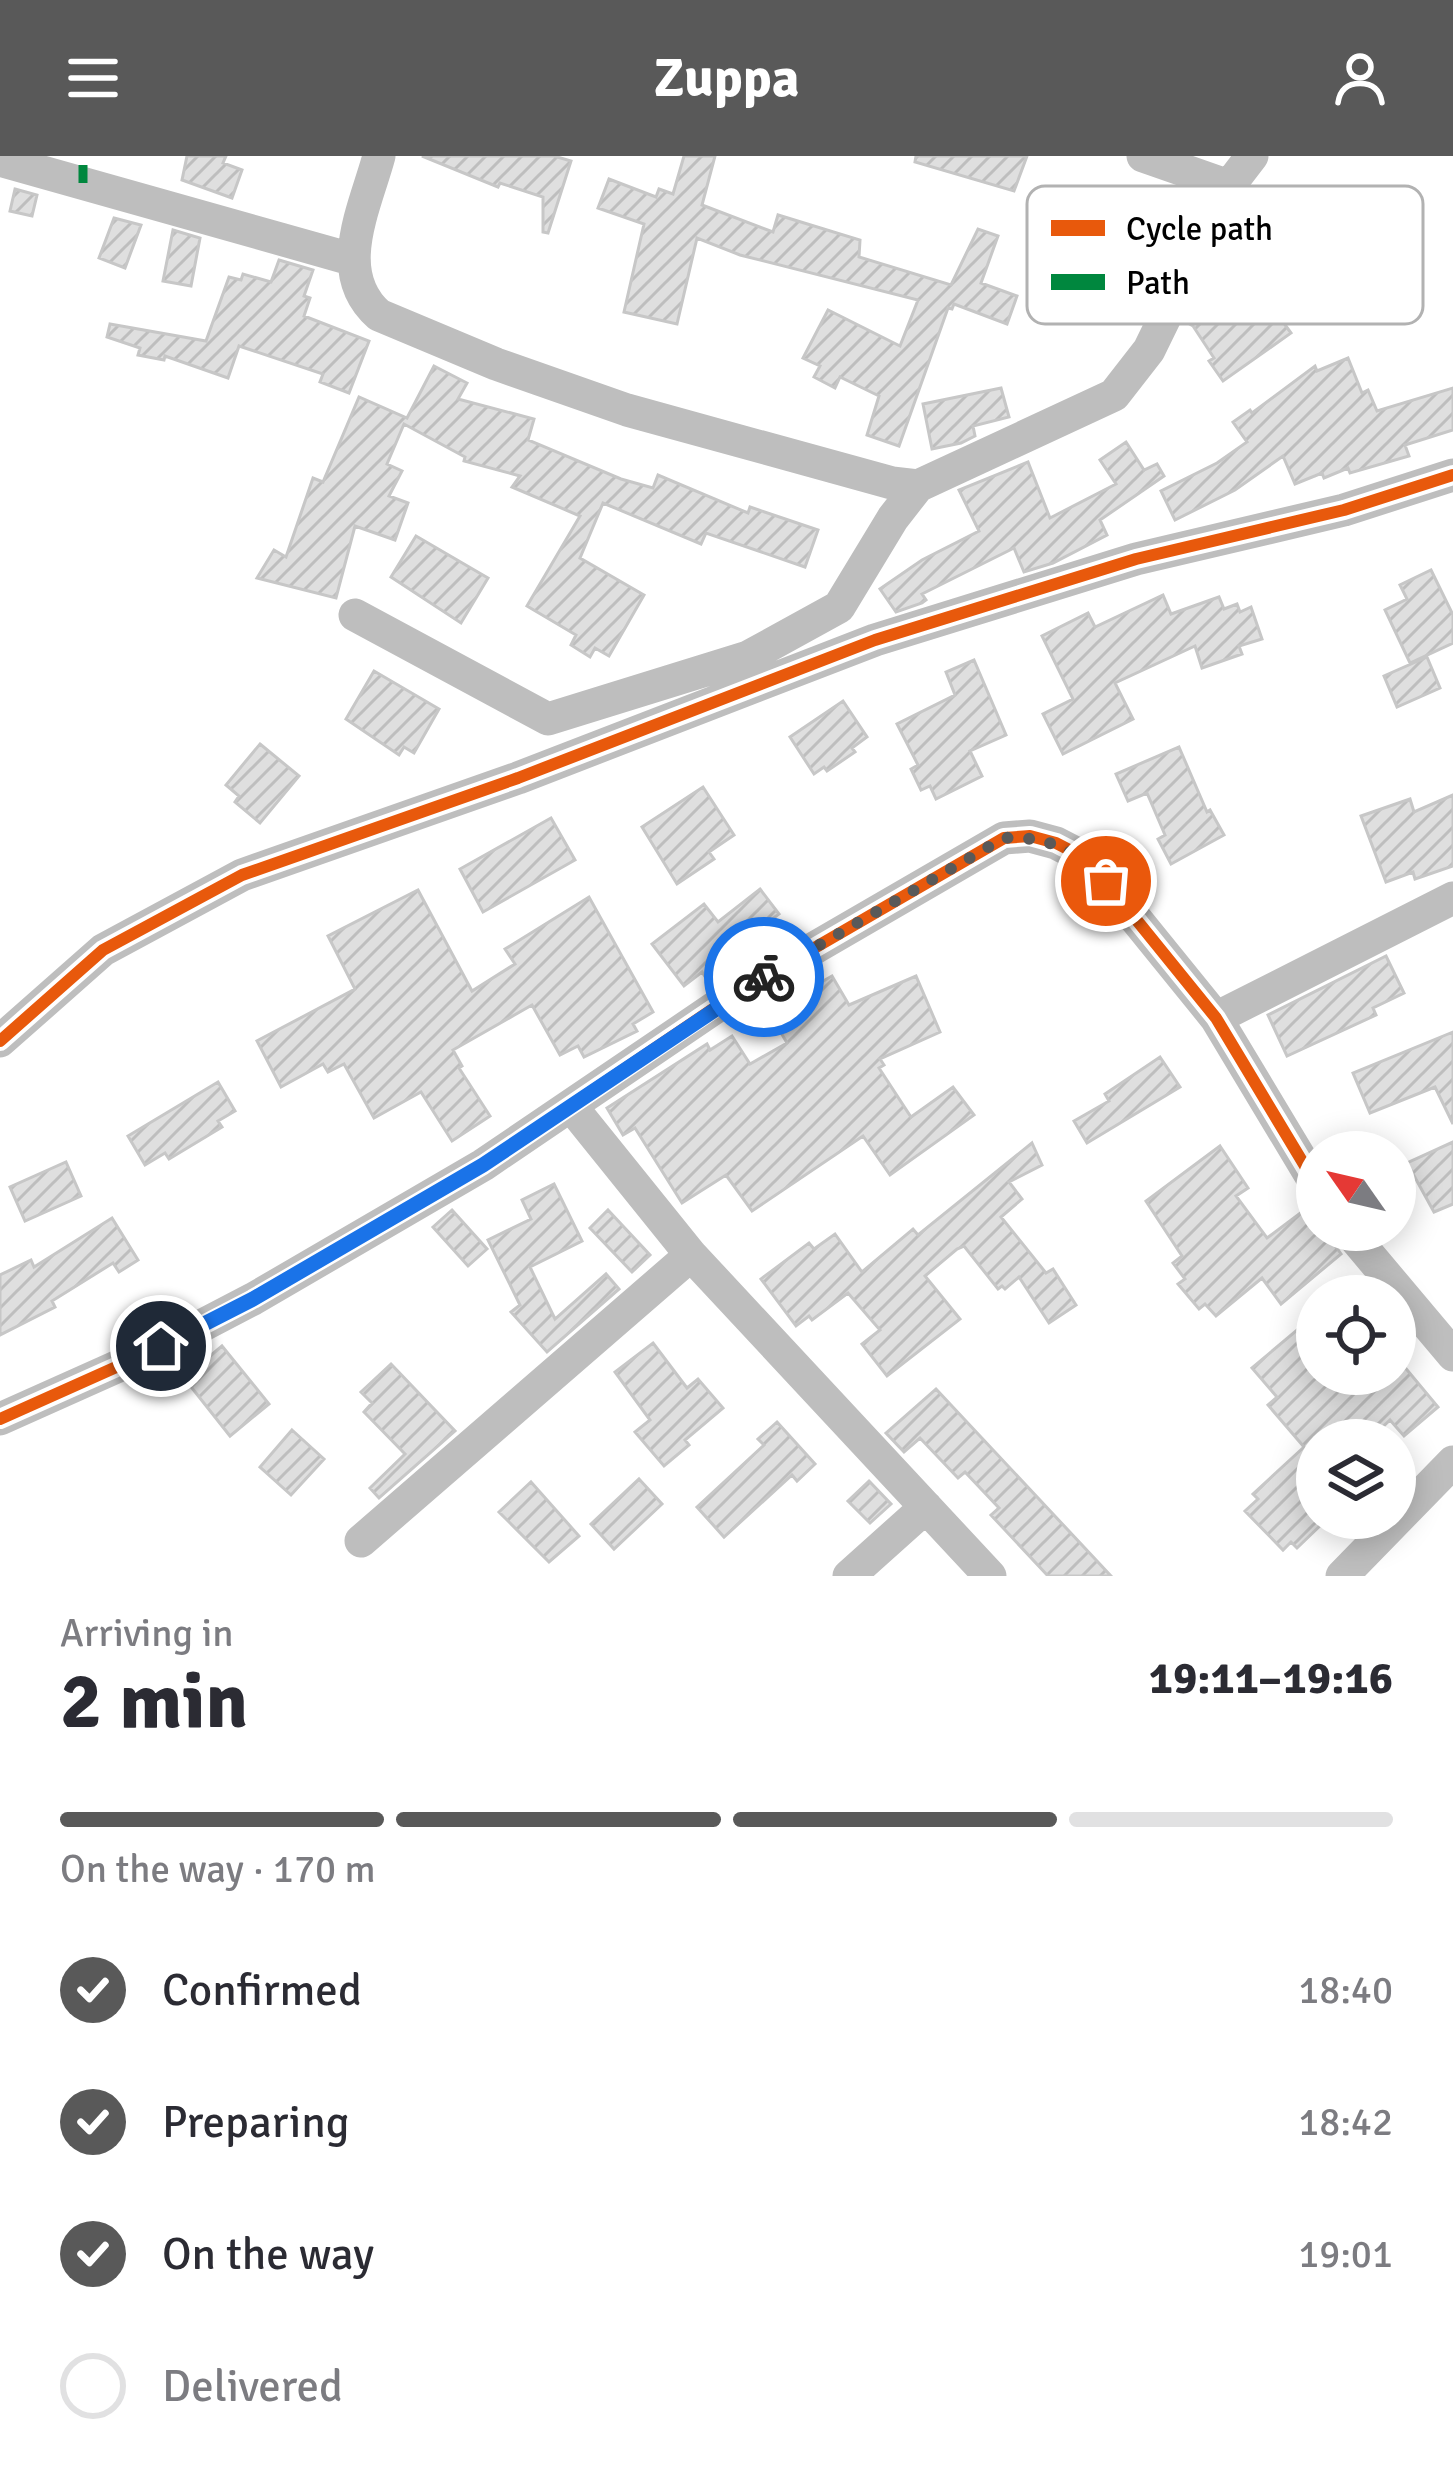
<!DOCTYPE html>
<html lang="en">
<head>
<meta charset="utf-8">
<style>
  :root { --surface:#fff; --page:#f7f7f7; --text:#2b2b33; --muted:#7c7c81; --line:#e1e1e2; --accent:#595959 }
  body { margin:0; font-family:Signika,sans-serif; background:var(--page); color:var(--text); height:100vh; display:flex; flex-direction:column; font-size:45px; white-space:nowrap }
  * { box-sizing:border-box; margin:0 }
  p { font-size:39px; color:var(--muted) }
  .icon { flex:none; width:66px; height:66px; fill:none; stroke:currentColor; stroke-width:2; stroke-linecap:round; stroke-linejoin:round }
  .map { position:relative; height:1420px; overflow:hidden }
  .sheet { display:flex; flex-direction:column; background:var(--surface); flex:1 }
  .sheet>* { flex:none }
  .needle { width:78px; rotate:304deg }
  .controls { position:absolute; left:1296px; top:975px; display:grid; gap:24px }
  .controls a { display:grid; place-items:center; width:120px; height:120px; border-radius:50%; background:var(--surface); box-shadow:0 6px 30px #0003; font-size:60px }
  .pin { position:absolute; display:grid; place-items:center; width:102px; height:102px; color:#fff; margin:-51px; border:6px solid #fff; border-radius:50%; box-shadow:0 3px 12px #0007 }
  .courier { position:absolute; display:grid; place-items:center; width:120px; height:120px; margin:-60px; border:9px solid #1a73e8; border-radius:50%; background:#fff; color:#222; box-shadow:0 3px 15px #0007 }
  .headline em { font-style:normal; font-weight:700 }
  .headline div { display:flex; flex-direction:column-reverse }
  .headline { display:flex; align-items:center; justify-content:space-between; height:204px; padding:0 60px }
  h1 { font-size:78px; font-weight:700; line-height:90px }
  .bar { display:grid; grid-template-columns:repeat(4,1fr); gap:18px 12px; align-content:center; height:144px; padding:0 60px }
  .bar i { height:15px; border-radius:9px; background:var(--line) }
  .bar .active { background:var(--accent) }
  .bar p { grid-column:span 4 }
  ol { padding:0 60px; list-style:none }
  li { display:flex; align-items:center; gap:36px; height:132px }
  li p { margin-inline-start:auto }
  li .icon { padding:12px; border-radius:50%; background:var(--accent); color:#fff; stroke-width:4 }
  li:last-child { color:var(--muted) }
  li i { width:66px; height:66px; border:6px solid var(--line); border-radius:50% }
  header { display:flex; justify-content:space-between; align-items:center; height:156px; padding:0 60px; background:var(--accent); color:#fff; font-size:54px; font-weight:700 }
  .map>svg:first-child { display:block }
  .building { fill:url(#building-hatch); stroke:#c7c7c7; stroke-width:3 }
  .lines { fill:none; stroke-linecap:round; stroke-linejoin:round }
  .minor { stroke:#bebebe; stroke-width:33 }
  .quiet { stroke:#00873e; stroke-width:9; stroke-dasharray:18 9; stroke-linecap:butt }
  .cycleway-casing { stroke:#fff; stroke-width:20 }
  .cycleway { stroke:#e8590c; stroke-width:12 }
  .done { stroke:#595959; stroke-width:12; stroke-dasharray:0 21.6 }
  .route { stroke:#1a73e8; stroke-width:15 }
  .key { fill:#fff; stroke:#b2b2b2; stroke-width:3 }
  .key-label { font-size:33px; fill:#000 }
</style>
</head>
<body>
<header><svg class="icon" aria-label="menu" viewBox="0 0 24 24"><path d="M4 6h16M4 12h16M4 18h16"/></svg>Zuppa<svg class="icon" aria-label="person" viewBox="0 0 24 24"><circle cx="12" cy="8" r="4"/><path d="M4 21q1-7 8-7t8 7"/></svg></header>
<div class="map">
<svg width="1453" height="1420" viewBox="0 0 1453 1420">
  <defs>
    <pattern id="building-hatch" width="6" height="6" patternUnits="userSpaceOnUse" patternTransform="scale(3)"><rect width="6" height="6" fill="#dfdfdf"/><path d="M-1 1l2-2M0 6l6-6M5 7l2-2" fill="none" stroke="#bebebe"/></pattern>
  </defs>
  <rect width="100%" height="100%" fill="#fff"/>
  <path class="building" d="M187,0H226L223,7L242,14L232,42L182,24Z
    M422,0H554L571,5L548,77L543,76V41L500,27L498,31Z
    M684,0H715L702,49L773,76L778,59L860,84L859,101L951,129L978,73L998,80L981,127L1017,140L1007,168L954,148L952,153L948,152L899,290L867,279L879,240L840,221L835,232L814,221L820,210L803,202L828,154L900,190L918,144L740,99L697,82L677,168L624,156L644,68L598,52L609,23L656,41L659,33L673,38Z
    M916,0H1027L1014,35L915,6Z
    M15,33L37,39L32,60L10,55Z
    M114,62L141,69L125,112L99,102Z
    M173,74L200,82L191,130L163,125Z
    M1226,84L1292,116L1302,160L1283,166L1291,177L1223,225L1209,205L1214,202L1193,170L1186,166Z
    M279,104L313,114L304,140L310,142L304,160L369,185L349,237L320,226L323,218L239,190L228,222L165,200L164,204L138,199L140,192L107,181L110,168L206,185L229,121L241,124L243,118L271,126Z
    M1348,202L1362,237L1368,234L1377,255L1453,232V274L1405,289L1409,300L1350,317L1348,312L1324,322L1322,317L1295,328L1283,300L1235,334L1175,364L1161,335L1217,307L1247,286L1233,266L1250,254L1252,257L1315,210L1317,215Z
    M434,210L467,227L458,243L534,263L528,284L621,323L653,332L658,319L748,357L750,351L818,374L805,411L706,377L701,388L603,347L580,402L644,439L609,500L595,492L590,501L571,489L576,479L527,450L580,360L512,331L520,320L464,305L465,301L404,268L387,308L402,315L389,340L408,347L395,384L355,370L336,442L257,422L274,394L286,401L313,322L323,326L359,241L407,262Z
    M1001,232L1009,261L973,270L975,280L961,287L932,293L923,248Z
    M1126,286L1144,314L1157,308L1164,320L1100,364L1107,379L1053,407L1024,416L1014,392L922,438L926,444L922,447L896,456L880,433L922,404L979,375L959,334L1028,306L1050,362L1116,328L1100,304Z
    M416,380L488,422L461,467L391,421Z
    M1431,414L1453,459V487L1410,507L1385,454L1407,443L1400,429Z
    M1163,439L1171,458L1219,441L1224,453L1237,448L1240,456L1251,451L1262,483L1239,490L1242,498L1202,512L1195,490L1115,527L1133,563L1063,598L1043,558L1073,543L1042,480L1088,457L1095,471Z
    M1427,501L1440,532L1397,551L1384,520Z
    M974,504L1006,579L970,595L982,620L936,643L930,630L921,634L911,613L918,609L897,568L955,539L946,516Z
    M374,515L439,553L414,597L404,591L399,599L346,563Z
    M843,545L867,581L852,592L855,596L827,615L824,611L814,618L790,581Z
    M260,588L299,620L260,667L235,646L239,640L226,629Z
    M1179,591L1207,656L1210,654L1224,679L1171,708L1158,683L1165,679L1147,637L1128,645L1116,618Z
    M703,631L734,679L709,696L714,703L677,728L642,671Z
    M1453,639V710L1415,723L1413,716L1386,726L1361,660L1410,643L1414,656Z
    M551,662L575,704L483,756L460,713Z
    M760,733L779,758L719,803L723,808L706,822L702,816L684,830L652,788L704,748L718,766Z
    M418,734L472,835L515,808L505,793L589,741L653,856L633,868L637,875L584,901L578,890L560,899L532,849L453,894L462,910L459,912L490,960L452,985L421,936L374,962L344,908L328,916L323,908L281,931L257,885L355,833L328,780Z
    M1386,800L1404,837L1373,852L1376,859L1287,900L1268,859Z
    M832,820L849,849L916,820L940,876L880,903L884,909L879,912L911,961L953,931L974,959L890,1019L863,980L752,1055L726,1019L682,1047L635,972L623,979L607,952L707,888L710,894L732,880L750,908L787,887L769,856Z
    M1453,876V968L1435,931L1370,957L1353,917Z
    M1160,901L1180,931L1087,987L1074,965L1109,945L1105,938Z
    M218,926L235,955L218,965L222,971L169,1003L165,997L145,1009L128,980Z
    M1453,986V1048L1434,1056L1407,1007Z
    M1032,987L1042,1009L1009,1026L1022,1043L1001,1061L1046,1117L1053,1113L1076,1149L1049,1167L1019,1121L1005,1133L1002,1130L998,1133L964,1090L957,1093L925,1120L960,1163L887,1220L862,1188L880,1174L848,1137L812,1164L809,1160L796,1170L761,1123L809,1087L814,1093L835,1078L862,1116L913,1073L918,1079Z
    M1220,990L1248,1032L1236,1040L1267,1082L1307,1052L1317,1065V1074H1324L1341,1098L1281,1148L1262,1122L1216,1160L1205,1148L1199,1153L1178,1128L1185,1123L1173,1107L1182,1100L1146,1045Z
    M66,1006L81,1040L25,1065L10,1031Z
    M554,1028L582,1085L530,1111L555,1163L606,1118L619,1133L547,1196L511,1156L520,1149L488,1084L531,1063L522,1044Z
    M452,1054L487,1093L468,1110L433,1071Z
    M608,1054L650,1099L632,1116L590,1072Z
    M112,1062L138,1104L119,1116L113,1107L52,1145L55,1151L0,1179V1119L31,1104L34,1111Z
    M1297,1174L1317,1197V1218H1395L1403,1209L1438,1251L1404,1280L1390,1264L1369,1284H1317V1362L1325,1365L1297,1392L1291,1386L1283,1394L1245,1355L1258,1343L1253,1338L1304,1291L1268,1249L1277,1241L1252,1212Z
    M653,1187L687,1232L698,1223L723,1252L685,1284L689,1289L664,1310L635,1276L650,1264L615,1216Z
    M222,1190L269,1248L230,1280L184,1222Z
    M391,1208L455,1275L379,1342L370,1332L405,1298L364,1256L372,1247L361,1236Z
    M936,1233L1111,1420H1048L991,1359L999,1352L965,1316L958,1322L920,1282L904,1296L886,1277Z
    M777,1266L815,1308L797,1325L792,1319L724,1381L697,1351L764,1289L758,1283Z
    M292,1274L324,1303L291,1339L260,1311Z
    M639,1323L662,1348L614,1393L591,1368Z
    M869,1325L891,1348L870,1367L848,1345Z
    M531,1326L579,1380L549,1406L499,1356Z"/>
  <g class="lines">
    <path class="minor" d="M379,0C365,52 331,117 379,159L496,208L627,254L892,327L918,330
      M1143,0L1229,30L1252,0
      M0,4L351,103
      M355,459L548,563L748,501L839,451L893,362L918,330L1114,239L1149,194L1229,30
      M1216,862L1453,742
      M0,885L103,794L242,719L518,622L875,484L1136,403L1344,354L1453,319
      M571,950L691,1099L990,1420
      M1348,1074L1453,1199
      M0,1263L161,1191L253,1143L483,1009L735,838L1004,682L1030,680L1056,687L1085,702L1105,725L1216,862L1317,1030
      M361,1385L691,1099
      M849,1420L926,1351
      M1342,1420L1453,1306"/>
    <path class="quiet" d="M83,27V0"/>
    <g class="cycleway-casing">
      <path id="cycleway" d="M0,885L103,794L242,719L518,622L875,484L1136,403L1344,354L1453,319
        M0,1263L161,1191L253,1143L483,1009L735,838L1004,682L1030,680L1056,687L1085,702L1105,725L1216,862L1317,1030"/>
    </g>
    <use href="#cycleway" class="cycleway"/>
  </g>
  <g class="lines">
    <path class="done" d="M764,821L1004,682C1047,680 1077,694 1106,725"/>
    <path class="route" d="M161,1190L253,1143L483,1009L764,821"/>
  </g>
  <rect x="1027" y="30" width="396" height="138" rx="18" class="key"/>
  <rect x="1051" y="64" width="54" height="16" fill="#e8590c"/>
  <rect x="1051" y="118" width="54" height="16" fill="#00873e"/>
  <g class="key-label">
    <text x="1126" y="84">Cycle path</text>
    <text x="1126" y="138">Path</text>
  </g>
</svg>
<div class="controls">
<a><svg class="needle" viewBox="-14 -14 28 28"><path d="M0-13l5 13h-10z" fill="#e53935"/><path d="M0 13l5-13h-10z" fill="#7c7c81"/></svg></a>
<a><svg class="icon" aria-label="locate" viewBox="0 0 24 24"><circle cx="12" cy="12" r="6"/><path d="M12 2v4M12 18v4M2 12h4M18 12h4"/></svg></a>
<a><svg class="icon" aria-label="layers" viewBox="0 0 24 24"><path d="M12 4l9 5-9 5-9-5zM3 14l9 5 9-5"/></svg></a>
</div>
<div class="pin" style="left:1106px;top:725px;background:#ea580c"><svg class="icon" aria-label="bag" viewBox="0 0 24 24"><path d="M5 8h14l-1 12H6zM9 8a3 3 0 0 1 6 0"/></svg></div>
<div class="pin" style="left:161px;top:1190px;background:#1f2937"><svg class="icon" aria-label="home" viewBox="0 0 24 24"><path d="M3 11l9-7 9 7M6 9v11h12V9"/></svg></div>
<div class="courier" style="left:764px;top:821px"><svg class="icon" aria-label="bike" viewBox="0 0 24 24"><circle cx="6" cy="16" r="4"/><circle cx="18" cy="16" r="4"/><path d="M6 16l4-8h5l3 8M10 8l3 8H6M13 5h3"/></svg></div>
</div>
<section class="sheet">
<div class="headline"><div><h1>2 min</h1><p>Arriving in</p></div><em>19:11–19:16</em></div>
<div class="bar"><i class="active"></i><i class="active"></i><i class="active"></i><i></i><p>On the way · 170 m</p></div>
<ol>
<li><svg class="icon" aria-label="check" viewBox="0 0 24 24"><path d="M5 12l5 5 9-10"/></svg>Confirmed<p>18:40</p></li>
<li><svg class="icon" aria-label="check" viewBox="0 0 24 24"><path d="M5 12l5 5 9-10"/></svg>Preparing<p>18:42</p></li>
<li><svg class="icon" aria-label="check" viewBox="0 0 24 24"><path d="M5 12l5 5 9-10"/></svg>On the way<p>19:01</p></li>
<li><i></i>Delivered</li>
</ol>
</section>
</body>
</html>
